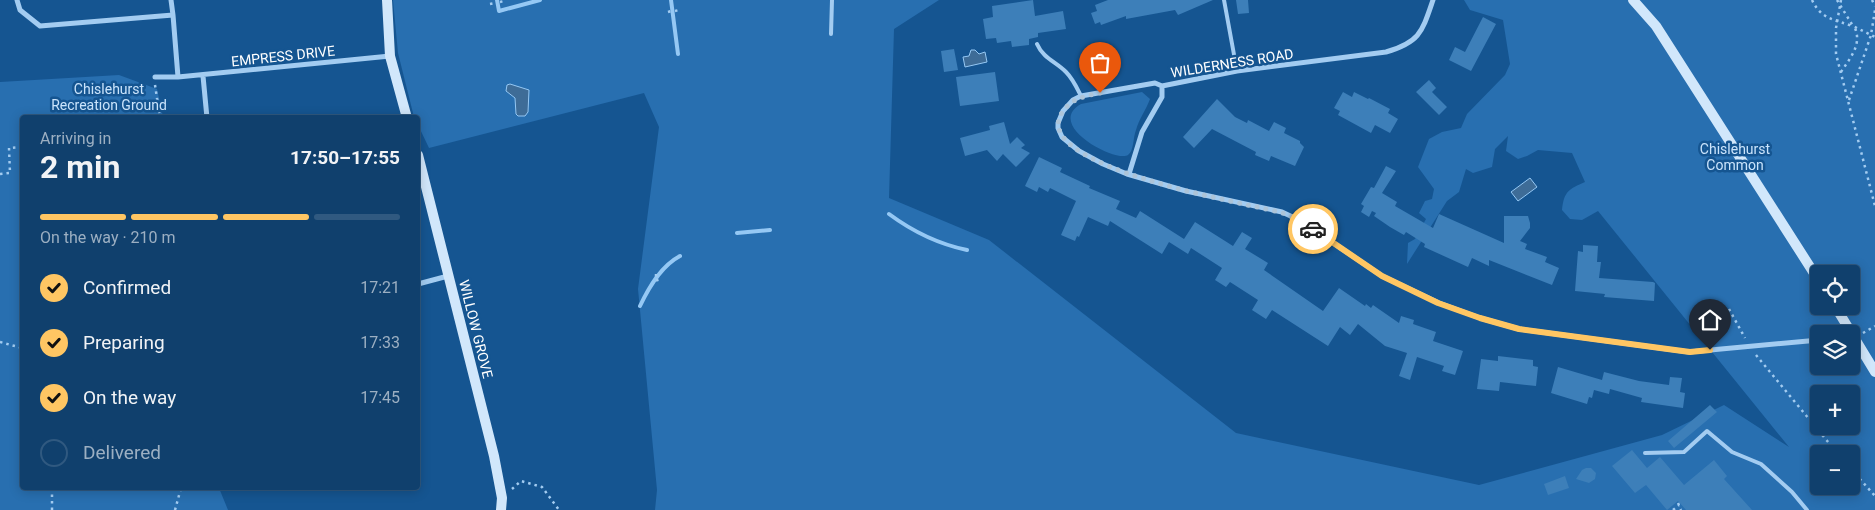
<!DOCTYPE html>
<html lang="en">
<head>
<meta charset="utf-8">
<style>
  :root { --surface:#10406d; --page:#194772; --text:#f1f3f6; --muted:#9cafc2; --line:#305980; --accent:#ffc663 }
  body { margin:0; font-family:Roboto,sans-serif; background:var(--page); color:var(--text); height:100vh; display:flex; flex-direction:column; font-size:19px; white-space:nowrap }
  * { box-sizing:border-box; margin:0 }
  p { font-size:16px; color:var(--muted) }
  .icon { flex:none; width:28px; height:28px; fill:none; stroke:currentColor; stroke-width:2; stroke-linecap:round; stroke-linejoin:round }
  .map { position:relative; flex:1; overflow:hidden }
  .details { position:absolute; left:20px; top:115px; width:400px; height:375px; display:flex; flex-direction:column; background:var(--surface); border-radius:5px; box-shadow:0 2px 12px #0003,0 0 0 1px var(--line) }
  .details>* { flex:none }
  .tools { position:absolute; left:1810px; top:265px; display:grid; gap:10px }
  .tools a { display:grid; place-items:center; width:50px; height:50px; border-radius:5px; background:var(--surface); box-shadow:0 2px 12px #0003,0 0 0 1px var(--line); font-size:25px }
  .pin { position:absolute; display:grid; place-items:center; width:42px; height:42px; color:#fff; margin:-51px -21px; border-radius:50% 50% 50% 0; rotate:-45deg; box-shadow:0 0 5px #0007 }
  .pin .icon { rotate:45deg }
  .courier { position:absolute; display:grid; place-items:center; width:50px; height:50px; margin:-25px; border:4px solid #ffc663; border-radius:50%; background:#fff; color:#222; box-shadow:0 1px 6px #0007 }
  .headline em { font-style:normal; font-weight:700 }
  .headline div { display:flex; flex-direction:column-reverse }
  .headline { display:flex; align-items:center; justify-content:space-between; height:85px; padding:0 20px }
  h1 { font-size:32px; font-weight:700; line-height:38px }
  .bar { display:grid; grid-template-columns:repeat(4,1fr); gap:8px 5px; align-content:center; height:60px; padding:0 20px }
  .bar i { height:6px; border-radius:4px; background:var(--line) }
  .bar .current { background:var(--accent) }
  .bar p { grid-column:span 4 }
  ol { padding:0 20px; list-style:none }
  li { display:flex; align-items:center; gap:15px; height:55px }
  li p { margin-inline-start:auto }
  li .icon { padding:5px; border-radius:50%; background:var(--accent); color:#111; stroke-width:4 }
  li:last-child { color:var(--muted) }
  li i { width:28px; height:28px; border:2px solid var(--line); border-radius:50% }
  .map>svg:first-child { display:block }
  .green { fill:#286fb0; fill-rule:evenodd }
  .water { fill:#3e6c97; stroke:#95c8f4 }
  .lines { fill:none; stroke-linecap:round; stroke-linejoin:round }
  .stream { stroke:#95c8f4; stroke-width:4 }
  .building { fill:#3d7fb9 }
  .path { stroke:#a3ccf1; stroke-width:2.5; stroke-dasharray:2.5 4; stroke-linecap:butt }
  .lane { stroke:#a3ccf1; stroke-width:4 }
  .street { stroke:#a3ccf1; stroke-width:5 }
  .secondary { stroke:#d1e7fb; stroke-width:10 }
  .done { stroke:#adc4d8; stroke-width:5; stroke-dasharray:0 9 }
  .route { stroke:#ffc663; stroke-width:6 }
  .labels { text-anchor:middle; dominant-baseline:central; stroke-width:5; stroke-linejoin:round; paint-order:stroke }
  .street-label { font-size:14px; fill:#fff; stroke:#155591 }
  .park-label { font-size:14px; fill:#cae4fc; stroke:#155591 }
</style>
</head>
<body>
<div class="map">
<svg width="1875" height="510" viewBox="0 0 1875 510">
  <rect width="100%" height="100%" fill="#155591"/>
  <path class="green" d="M393,0H939L894,29L889,198L989,240L1236,433L1479,485L1662,435L1724,405L1789,447L1598,211L1582,220L1570,219L1562,210C1564,191 1569,189 1585,182L1572,153L1538,150L1527,156L1518,159L1506,151L1508,136L1495,149L1492,167L1473,173L1466,169L1459,192L1447,201L1407,264L1408,243L1415,239L1426,219L1419,213L1425,201L1432,199L1434,189L1418,167L1429,139L1442,132L1461,128L1467,114L1505,75L1510,64L1503,20L1470,10L1464,0H1875V510H655L657,490L638,289L659,127L644,93L429,148L418,125V118L414,117L398,53ZM1819,274H1851V306H1819ZM1819,334H1851V366H1819ZM1819,394H1851V426H1819ZM1819,454H1851V486H1819Z
    M119,75L157,89L163,117L22,118V488H219L228,510H0V82Z
    M1142,92L1150,99C1146,110 1139,119 1136,130C1133,137 1134,151 1128,155C1116,163 1044,125 1081,104Z"/>
  <path class="water" d="M971,50H975L979,54L985,52L987,62L965,67L963,57L969,56Z
    M510,84L529,90L528,112L525,116H518L516,114L515,98L506,91L507,85Z
    M1530,178L1537,187L1518,201L1511,192Z"/>
  <g class="lines">
    <path class="stream" d="M497,0L499,11L540,0
      M671,0L678,54
      M889,214C912,231 938,244 967,250
      M737,233L770,230
      M640,306C649,287 661,266 680,256"/>
  </g>
  <path class="building" d="M1033,0L1035,16L1063,11L1066,29L1038,33V37L1029,39V45L1012,47L1011,41L997,43L996,38L986,39L983,19L993,17L992,6Z
    M1108,0H1213L1178,15L1175,10L1126,19V16L1101,25L1100,22L1095,24L1091,13L1097,11L1095,5Z
    M1236,0H1248L1249,13L1238,14Z
    M1483,17L1496,24L1471,71L1449,60L1455,47L1465,52Z
    M954,49L958,70L944,72L941,51Z
    M995,72L999,101L960,106L956,77Z
    M1429,80L1436,88L1432,92L1447,107L1439,115L1416,92Z
    M1343,92L1352,97L1354,92L1368,99L1369,98L1390,109L1388,113L1398,119L1390,133L1375,125L1371,133L1338,115L1340,111L1334,108Z
    M1217,99L1235,117L1247,123L1248,120L1269,131L1274,122L1286,128L1284,133L1300,141V143L1304,147L1295,166L1271,156L1269,161L1255,155L1256,152L1212,129L1194,148L1183,137Z
    M1004,122L1010,144L1017,137L1025,145L1021,148L1030,153L1016,167L1003,154L997,161L987,150L965,156L960,138L990,130L989,126Z
    M1039,157L1062,168L1060,172L1090,186L1089,188L1120,201L1116,209L1136,218L1140,211L1184,239L1195,222L1233,246L1242,232L1252,238L1245,249L1268,263L1264,270L1323,311L1339,288L1365,306L1366,304L1371,308L1373,305L1399,323L1401,316L1414,320L1413,324L1436,332L1433,341L1463,351L1455,375L1442,371L1444,366L1417,357L1410,380L1399,376L1407,353L1385,346L1358,324L1350,335L1340,327L1328,346L1272,310L1266,319L1252,310L1258,300L1230,282L1226,287L1215,280L1222,268L1191,248L1188,254L1169,242L1162,254L1110,221L1108,226L1088,217L1079,237L1077,236L1075,241L1061,235L1076,201L1050,188L1048,192L1039,187L1037,192L1025,186Z
    M1386,166L1396,171L1382,193L1397,202L1395,206L1433,228L1439,214L1504,243V216H1528L1530,223V228L1520,241L1527,244L1525,249L1547,257L1545,262L1559,268L1552,285L1489,260V266L1472,258L1468,267L1424,247L1425,244L1406,232L1404,235L1390,227L1374,216L1376,213L1372,211L1369,217L1361,212L1364,206L1361,204L1371,187L1374,188Z
    M1583,245L1598,246L1597,262H1601L1599,278L1653,282L1655,283L1654,301L1604,297L1605,294L1575,291L1578,251L1583,252Z
    M1498,356L1533,360V366L1538,367L1536,386L1500,382L1499,391L1477,389L1481,359L1498,361Z
    M1558,367L1602,380L1604,372L1639,381L1669,385L1670,377L1682,378L1680,392L1685,393L1683,408L1641,402L1642,398L1610,389L1609,394L1594,390L1592,398L1589,397L1587,404L1551,393Z
    M1710,405L1717,412L1674,448L1668,441Z
    M1632,450L1647,468L1660,457L1684,485L1714,460L1727,476L1724,479L1752,510H1686L1678,501L1667,510L1646,485L1635,493L1612,466Z
    M1586,468H1591L1596,473L1595,479L1589,483L1576,479L1582,470Z
    M1565,476L1569,488L1548,495L1544,484Z"/>
  <g class="lines">
    <path class="path" d="M1812,0C1821,19 1833,19 1852,26
      M1837,0L1853,26L1875,37
      M1841,0L1836,28V54L1875,206
      M1872,0L1875,6
      M500,2L504,1
      M490,4L495,3
      M675,11L679,10
      M668,12L671,11
      M1841,72C1850,58 1862,45 1855,28
      M155,85L160,118
      M1849,100L1871,35L1875,10
      M0,174L10,173L9,148L22,147
      M656,274V277
      M657,279L658,283
      M1729,309L1745,338
      M1863,333L1875,326
      M0,342L22,348
      M1756,355L1838,454
      M1851,469L1875,496
      M52,488V510
      M512,489L521,481L542,487L559,510
      M1678,503L1681,510
      M175,510L181,488
      M1673,510L1679,505"/>
    <path class="lane" d="M1224,0L1237,71
      M831,34L832,0
      M1037,44C1043,58 1056,62 1066,72C1073,79 1077,88 1081,96
      M1645,453L1684,452L1707,431L1732,452L1761,464L1792,492L1807,510"/>
    <path class="street" d="M17,0L20,10L40,26L173,15L178,77L390,56
      M171,0L173,15
      M1433,0C1422,32 1420,42 1386,52L1237,71L1162,86L1155,83L1081,96L1073,100L1063,111L1058,123V128L1062,137L1079,151L1103,164L1127,174L1186,191L1282,212L1301,221L1382,276L1439,303L1480,318L1519,329L1689,352L1819,340
      M203,76L207,118
      M155,77H178
      M1129,174L1142,132L1162,97V86
      M418,284L448,276"/>
    <path class="secondary" d="M387,0L390,56L407,118
      M1633,0L1656,26L1819,281
      M418,155L494,456L502,498L501,510
      M1835,306L1875,372"/>
  </g>
  <g class="lines">
    <path class="done" d="M1100,93C1085,96 1073,98 1063,111C1023,166 1250,204 1279,212C1291,215 1302,222 1313,229"/>
    <path class="route" d="M1313,229L1382,276L1438,303L1480,318L1519,329L1690,352L1710,350"/>
  </g>
  <g class="labels">
    <g class="street-label">
      <text transform="translate(283 56) rotate(-6)">EMPRESS DRIVE</text>
      <text transform="translate(1232 63) rotate(-9)">WILDERNESS ROAD</text>
      <text transform="translate(476 329) rotate(76)">WILLOW GROVE</text>
    </g>
    <g class="park-label">
      <text x="109" y="89">Chislehurst<tspan x="109" dy="16">Recreation Ground</tspan></text>
      <text x="1735" y="149">Chislehurst<tspan x="1735" dy="16">Common</tspan></text>
    </g>
  </g>
</svg>
<div class="tools">
<a><svg class="icon" aria-label="locate" viewBox="0 0 24 24"><circle cx="12" cy="12" r="6"/><path d="M12 2v4M12 18v4M2 12h4M18 12h4"/></svg></a>
<a><svg class="icon" aria-label="layers" viewBox="0 0 24 24"><path d="M12 4l9 5-9 5-9-5zM3 14l9 5 9-5"/></svg></a>
<a>+</a>
<a>−</a>
</div>
<div class="pin" style="left:1100px;top:93px;background:#ea580c"><svg class="icon" aria-label="bag" viewBox="0 0 24 24"><path d="M5 8h14l-1 12H6zM9 8a3 3 0 0 1 6 0"/></svg></div>
<div class="pin" style="left:1710px;top:350px;background:#1f2937"><svg class="icon" aria-label="home" viewBox="0 0 24 24"><path d="M3 11l9-7 9 7M6 9v11h12V9"/></svg></div>
<div class="courier" style="left:1313px;top:229px"><svg class="icon" aria-label="car" viewBox="0 0 24 24"><path d="M5 17H2v-5l4-1 3-4h7l3 4 3 1v5h-3M9 17h6M6 11h13"/><circle cx="7" cy="17" r="2"/><circle cx="17" cy="17" r="2"/></svg></div>
<section class="details">
<div class="headline"><div><h1>2 min</h1><p>Arriving in</p></div><em>17:50–17:55</em></div>
<div class="bar"><i class="current"></i><i class="current"></i><i class="current"></i><i></i><p>On the way · 210 m</p></div>
<ol>
<li><svg class="icon" aria-label="check" viewBox="0 0 24 24"><path d="M5 12l5 5 9-10"/></svg>Confirmed<p>17:21</p></li>
<li><svg class="icon" aria-label="check" viewBox="0 0 24 24"><path d="M5 12l5 5 9-10"/></svg>Preparing<p>17:33</p></li>
<li><svg class="icon" aria-label="check" viewBox="0 0 24 24"><path d="M5 12l5 5 9-10"/></svg>On the way<p>17:45</p></li>
<li><i></i>Delivered</li>
</ol>
</section>
</div>
</body>
</html>
